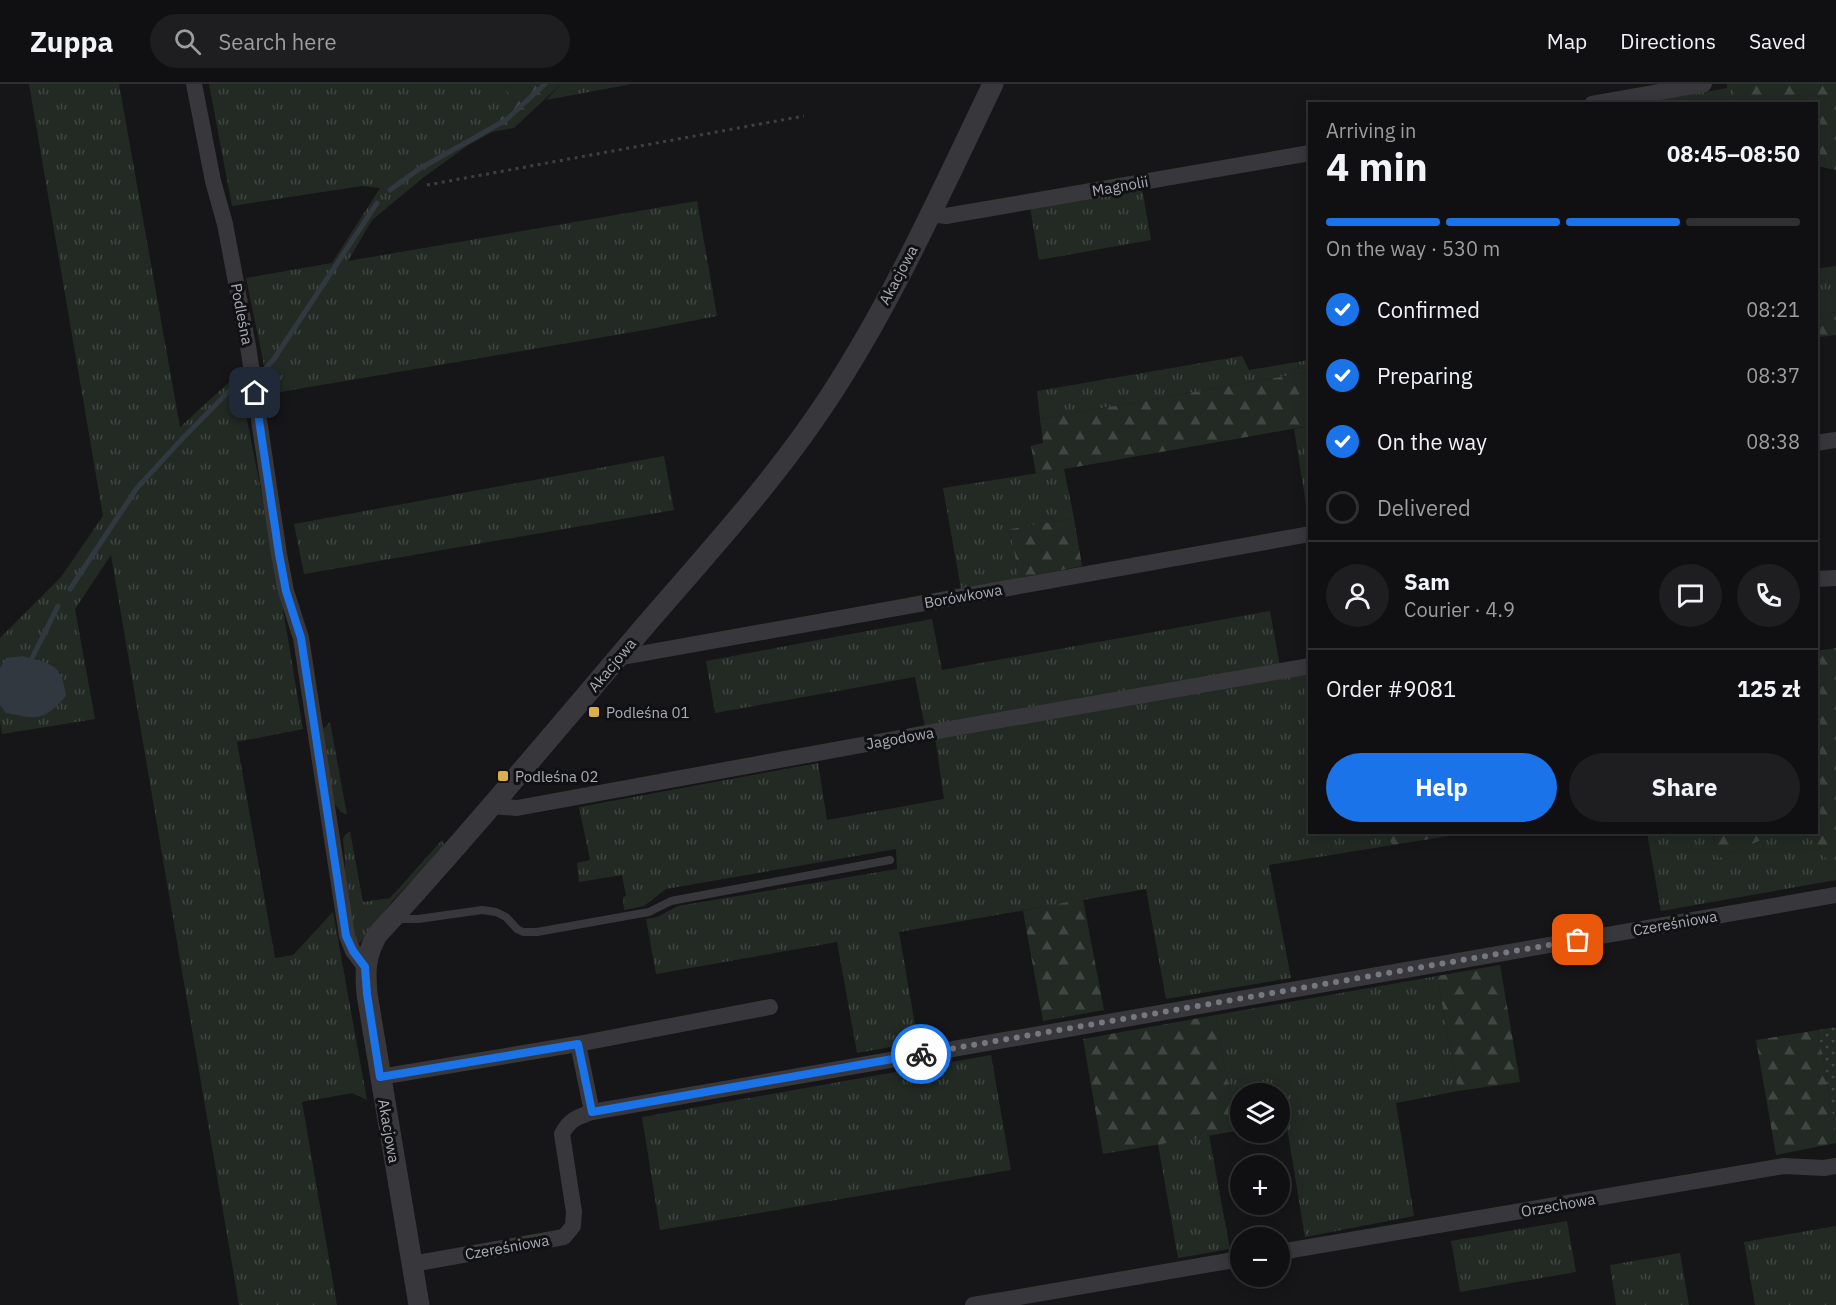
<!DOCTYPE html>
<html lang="en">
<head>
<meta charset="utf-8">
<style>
  :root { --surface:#101012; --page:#1e1e20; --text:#f1f3f6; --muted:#9c9d9f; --line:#303032; --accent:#1a73e8 }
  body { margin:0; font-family:"IBM Plex Sans",sans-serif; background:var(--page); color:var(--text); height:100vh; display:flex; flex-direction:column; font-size:22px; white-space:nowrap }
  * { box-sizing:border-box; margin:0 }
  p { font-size:20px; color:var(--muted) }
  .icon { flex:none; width:33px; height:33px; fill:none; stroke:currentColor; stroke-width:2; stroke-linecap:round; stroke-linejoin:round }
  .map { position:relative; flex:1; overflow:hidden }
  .drawer { position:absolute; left:1308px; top:18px; width:510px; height:732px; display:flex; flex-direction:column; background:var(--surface); border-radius:0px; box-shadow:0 3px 15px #0003,0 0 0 2px var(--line) }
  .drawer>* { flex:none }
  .controls { position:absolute; left:1230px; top:999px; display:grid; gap:12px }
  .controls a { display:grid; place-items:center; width:60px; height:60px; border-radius:50%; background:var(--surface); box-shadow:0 3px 15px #0003,0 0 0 2px var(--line); font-size:30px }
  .pin { position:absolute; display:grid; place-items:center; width:51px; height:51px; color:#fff; margin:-26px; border-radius:12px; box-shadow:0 3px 9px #0006 }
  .courier { position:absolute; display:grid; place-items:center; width:60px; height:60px; margin:-30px; border:4px solid #1a73e8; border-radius:50%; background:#fff; color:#222; box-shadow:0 2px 8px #0007 }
  .headline em { font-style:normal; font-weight:700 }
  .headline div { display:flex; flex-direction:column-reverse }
  .headline { display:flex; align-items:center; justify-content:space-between; height:102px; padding:0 18px }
  h1 { font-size:39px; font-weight:700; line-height:45px }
  .bar { display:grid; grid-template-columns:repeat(4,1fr); gap:9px 6px; align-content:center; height:72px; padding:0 18px }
  .bar i { height:8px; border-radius:4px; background:var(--line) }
  .bar .current { background:var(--accent) }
  .bar p { grid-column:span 4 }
  .line { display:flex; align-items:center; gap:15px; padding:0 18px; border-top:2px solid var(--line) }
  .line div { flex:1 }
  .round { display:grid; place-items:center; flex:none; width:63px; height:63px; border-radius:32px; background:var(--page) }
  ol { padding:0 18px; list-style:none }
  li { display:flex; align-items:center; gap:18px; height:66px }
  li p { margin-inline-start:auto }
  li .icon { padding:6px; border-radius:50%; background:var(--accent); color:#fff; stroke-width:4 }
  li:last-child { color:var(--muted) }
  li i { width:33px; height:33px; border:3px solid var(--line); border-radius:50% }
  .primary-button { display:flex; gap:12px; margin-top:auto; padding:12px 18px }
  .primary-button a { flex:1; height:69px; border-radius:36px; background:var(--accent); color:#fff; font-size:24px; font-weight:700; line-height:69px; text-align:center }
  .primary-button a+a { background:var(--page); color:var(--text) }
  header { display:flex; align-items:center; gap:36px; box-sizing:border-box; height:84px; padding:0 30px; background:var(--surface); border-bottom:2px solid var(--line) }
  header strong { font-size:28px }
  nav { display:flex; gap:33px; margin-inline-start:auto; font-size:21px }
  .search { width:420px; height:54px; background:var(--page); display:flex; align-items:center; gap:15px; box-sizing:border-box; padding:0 21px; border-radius:33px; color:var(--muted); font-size:22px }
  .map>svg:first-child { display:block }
  .grass { fill:url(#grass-tufts) }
  .forest { fill:url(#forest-firs) }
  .garden { fill:url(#garden-dots) }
  .water { fill:#31383f }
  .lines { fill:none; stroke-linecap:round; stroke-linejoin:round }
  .stream { stroke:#31383f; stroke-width:5 }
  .path { stroke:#3e3f43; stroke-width:3; stroke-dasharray:3 4.5; stroke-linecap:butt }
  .service { stroke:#38383c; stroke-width:8 }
  .minor { stroke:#38383c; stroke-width:16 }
  .tertiary { stroke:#38383c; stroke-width:21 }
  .done { stroke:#76787f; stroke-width:6; stroke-dasharray:0 10.8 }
  .route { stroke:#1a73e8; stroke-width:8 }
  .poi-dot { fill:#dcaf4a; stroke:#111113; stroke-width:2 }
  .labels { text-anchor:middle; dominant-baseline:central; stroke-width:6; stroke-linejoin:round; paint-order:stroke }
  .street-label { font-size:15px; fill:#aaadb6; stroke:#111113 }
  .poi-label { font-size:15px; fill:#aaadb6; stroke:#111113; text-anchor:start }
</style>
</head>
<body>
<header>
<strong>Zuppa</strong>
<div class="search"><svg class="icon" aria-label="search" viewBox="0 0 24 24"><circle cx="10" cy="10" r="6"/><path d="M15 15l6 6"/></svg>Search here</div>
<nav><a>Map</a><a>Directions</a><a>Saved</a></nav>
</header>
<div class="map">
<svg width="1836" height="1221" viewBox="0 0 1836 1221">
  <defs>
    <pattern id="grass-tufts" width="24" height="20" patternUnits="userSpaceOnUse" patternTransform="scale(1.5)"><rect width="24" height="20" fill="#232a24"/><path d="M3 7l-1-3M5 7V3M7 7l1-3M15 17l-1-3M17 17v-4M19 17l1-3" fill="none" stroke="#404642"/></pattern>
    <pattern id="forest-firs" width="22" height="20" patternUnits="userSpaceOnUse" patternTransform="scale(1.5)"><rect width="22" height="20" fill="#232a24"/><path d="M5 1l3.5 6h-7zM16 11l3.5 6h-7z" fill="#404642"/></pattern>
    <pattern id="garden-dots" width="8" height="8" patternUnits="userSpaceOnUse" patternTransform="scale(1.5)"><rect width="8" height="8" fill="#232a24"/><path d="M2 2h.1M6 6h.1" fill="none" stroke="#404642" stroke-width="1.8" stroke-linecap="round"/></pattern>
  </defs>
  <rect width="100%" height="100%" fill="#161618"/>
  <path class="grass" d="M29,0H119L180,343L238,290L276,483L303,645L237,658L275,874L293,871L333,828L367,1016L352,1009L302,1018L337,1221H239L111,471L75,525L95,635L2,650L0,637V554L61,493L103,432Z
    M209,0H504L514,20L486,37L492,48L467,62L424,93L372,136L348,177L697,117L717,232L651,245L268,310L263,276L246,194L332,179L380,104L362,102L232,122Z
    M561,0H632L546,16Z
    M1727,0H1746L1734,3L1737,19L1636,20L1727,4Z
    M1142,104L1151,156L1039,176L1030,123Z
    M1836,182V228L1817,231V185Z
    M1242,272L1249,286L1309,276V288L1040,335L1037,307Z
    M1309,342H1310L1309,439L1294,345Z
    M664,372L674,426L304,490L294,440Z
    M1064,385L1074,434L1010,445L1019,494L961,505L943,404Z
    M1270,527L1280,582L925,643L915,593L715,629L706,577L932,535L942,586Z
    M1309,587L1310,748L1383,749L1393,761L1269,781L1291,894L1166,915L1146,805L899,848L918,958L857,969L837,858L656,890L646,835L657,833L678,822L897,785L896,765L666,805L644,822L624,826L623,813L626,812L622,791L579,798L577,779L590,776L579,723L818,679L827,736L944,715L935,653Z
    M330,638L347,731L341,728L331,715L323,645Z
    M350,747L363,818L390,814L442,756L445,763L394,815L360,859L357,858L353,851L345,793V776L343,755L345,751Z
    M1647,749H1712L1719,774C1740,767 1758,753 1780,749C1789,747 1799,749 1808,750L1836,787V796L1661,827Z
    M1437,892L1458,1007L1396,1019L1414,1132L1305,1153L1286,1038L1280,1039V1010H1240V1046L1236,1047L1216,931Z
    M991,971L1011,1086L660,1146L642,1033Z
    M1209,1051L1230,1165L1178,1174L1158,1060Z
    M1567,1137L1576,1188L1460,1208L1451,1157Z
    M1836,1142V1221H1755L1744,1158Z
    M1680,1169L1689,1221H1616L1610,1181Z"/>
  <path class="forest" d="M504,0H561L514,44L492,48L486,37L513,20Z
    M1747,0H1836V86L1817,82L1816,20L1737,19L1734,2Z
    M1836,228V251L1820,253L1817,231Z
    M1309,288V342L1036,390L1031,362L1043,359L1040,335Z
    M1074,434L1082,482L1019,494L1010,445Z
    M1836,564V787L1808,751L1791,749L1816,748L1817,567Z
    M1383,749H1467L1393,761Z
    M1713,749V748L1781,749C1759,755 1740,767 1718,774Z
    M1083,815L1104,926L1043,937L1023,827Z
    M1500,881L1520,998L1458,1007L1437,892Z
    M1216,931L1236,1047L1103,1070L1083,955Z
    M1818,946L1836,1050V1059L1776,1071L1756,956Z"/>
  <path class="garden" d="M1836,943V1050L1818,946Z"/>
  <path class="water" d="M23,572C52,580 62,580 66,612C43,638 38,635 6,629L0,621V584L6,574Z"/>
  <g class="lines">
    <path class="stream" d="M390,106L419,85L506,36L545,0
      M263,287L274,275L377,119
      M70,505L137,404L182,355L240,296
      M32,574L58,522"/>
    <path class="path" d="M427,101L804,32"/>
    <path class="service" d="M396,835H418L482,826L496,828L506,833L517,845L523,848H537L649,828L671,817L890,776"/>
    <path class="minor" d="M194,0L213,97L225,140L248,262L279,470L286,507L301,554L347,852L353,867L365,883
      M1592,20L1704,0
      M930,130L946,132L1310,69
      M1816,359L1836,356
      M1816,495L1836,494
      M617,574L1310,450
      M491,722L517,724L949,645L1310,582
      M578,960L770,923
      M380,993L578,960L592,1028L1836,811
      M1280,1168L1784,1082L1824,1084L1836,1082
      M412,1180L564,1153L573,1142L574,1128L562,1050C569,1036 577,1033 592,1028
      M973,1221L1240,1175"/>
    <path class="tertiary" d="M419,1221L367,910C365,886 365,873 377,851C467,753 552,651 638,550C703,474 773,399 828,315C893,216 942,106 993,0"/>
  </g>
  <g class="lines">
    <path class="done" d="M921,970L1578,856"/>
    <path class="route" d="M255,309L279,470L286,507L301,554L346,852L353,867L365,883L367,910L380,993L578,960L592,1028L921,970"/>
  </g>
  <g class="poi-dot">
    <rect x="588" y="622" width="12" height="12" rx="3"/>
    <rect x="497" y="686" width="12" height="12" rx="3"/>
  </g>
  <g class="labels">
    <g class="street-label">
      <text transform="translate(1120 102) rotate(-10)">Magnolii</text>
      <text transform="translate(898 191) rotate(-62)">Akacjowa</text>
      <text transform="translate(242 230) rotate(79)">Podleśna</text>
      <text transform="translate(963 512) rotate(-10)">Borówkowa</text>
      <text transform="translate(612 581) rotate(-50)">Akacjowa</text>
      <text transform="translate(900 654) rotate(-10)">Jagodowa</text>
      <text transform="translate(1675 839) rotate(-10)">Czereśniowa</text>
      <text transform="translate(389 1047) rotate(80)">Akacjowa</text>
      <text transform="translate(1558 1121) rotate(-10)">Orzechowa</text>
      <text transform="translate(507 1163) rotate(-10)">Czereśniowa</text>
    </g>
    <g class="poi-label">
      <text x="606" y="628">Podleśna 01</text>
      <text x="515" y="692">Podleśna 02</text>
    </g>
  </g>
</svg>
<div class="controls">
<a><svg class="icon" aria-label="layers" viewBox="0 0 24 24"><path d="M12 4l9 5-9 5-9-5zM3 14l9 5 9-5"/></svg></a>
<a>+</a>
<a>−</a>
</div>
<div class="pin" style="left:1578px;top:856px;background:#ea580c"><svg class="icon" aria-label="bag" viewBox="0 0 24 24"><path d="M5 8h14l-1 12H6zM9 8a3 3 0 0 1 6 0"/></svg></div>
<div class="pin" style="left:255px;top:309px;background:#1f2937"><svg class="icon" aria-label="home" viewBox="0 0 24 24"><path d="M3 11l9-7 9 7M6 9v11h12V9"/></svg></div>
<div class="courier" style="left:921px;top:970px"><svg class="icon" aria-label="bike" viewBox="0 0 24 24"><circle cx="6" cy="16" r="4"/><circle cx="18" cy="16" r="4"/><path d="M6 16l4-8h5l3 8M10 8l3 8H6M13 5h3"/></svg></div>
<section class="drawer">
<div class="headline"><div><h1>4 min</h1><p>Arriving in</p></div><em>08:45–08:50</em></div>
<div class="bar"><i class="current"></i><i class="current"></i><i class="current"></i><i></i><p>On the way · 530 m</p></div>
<ol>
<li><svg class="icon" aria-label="check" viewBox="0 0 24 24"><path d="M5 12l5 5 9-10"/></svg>Confirmed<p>08:21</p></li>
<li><svg class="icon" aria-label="check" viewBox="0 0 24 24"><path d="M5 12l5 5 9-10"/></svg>Preparing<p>08:37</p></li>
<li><svg class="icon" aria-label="check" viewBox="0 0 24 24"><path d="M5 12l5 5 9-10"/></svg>On the way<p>08:38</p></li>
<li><i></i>Delivered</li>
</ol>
<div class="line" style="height:108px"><a class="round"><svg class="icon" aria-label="person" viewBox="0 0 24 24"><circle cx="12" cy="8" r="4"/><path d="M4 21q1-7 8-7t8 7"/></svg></a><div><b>Sam</b><p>Courier · 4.9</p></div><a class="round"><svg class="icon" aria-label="chat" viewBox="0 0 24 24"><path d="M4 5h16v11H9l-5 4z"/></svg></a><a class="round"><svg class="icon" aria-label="phone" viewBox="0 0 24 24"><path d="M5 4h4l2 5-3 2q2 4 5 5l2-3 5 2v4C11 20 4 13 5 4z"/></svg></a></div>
<div class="line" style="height:78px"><div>Order #9081</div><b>125 zł</b></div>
<div class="primary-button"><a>Help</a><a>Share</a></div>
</section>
</div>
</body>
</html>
